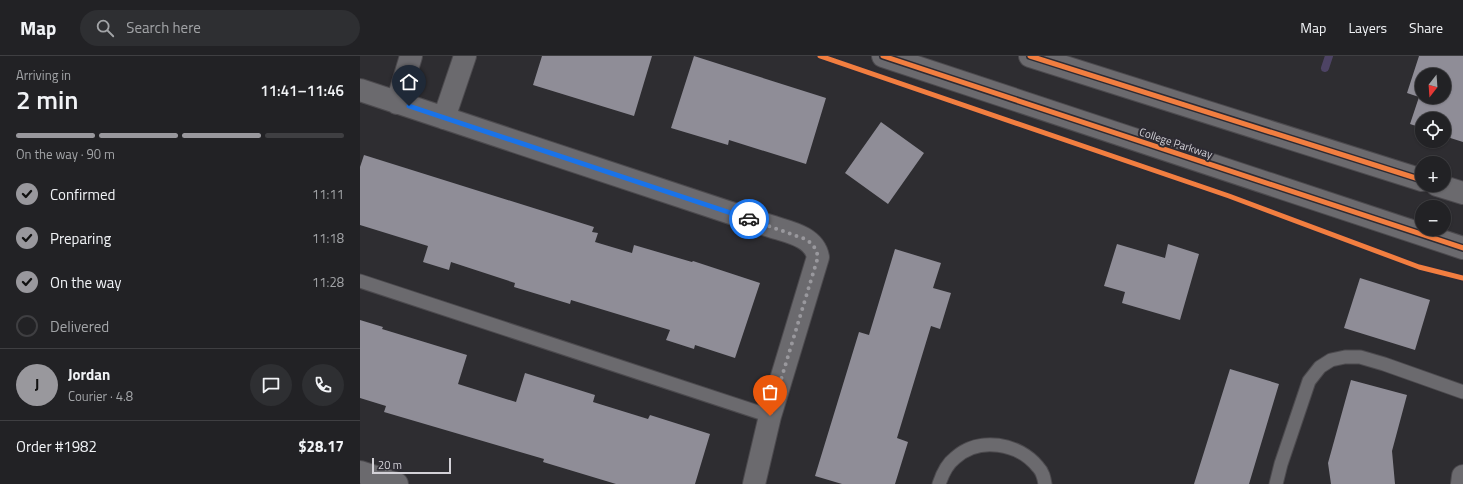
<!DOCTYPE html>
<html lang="en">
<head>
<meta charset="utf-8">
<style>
  :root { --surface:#222225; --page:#2e2f32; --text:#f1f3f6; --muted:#a2a4a7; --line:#3f3f42; --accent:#99989d }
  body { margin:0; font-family:"Titillium Web",sans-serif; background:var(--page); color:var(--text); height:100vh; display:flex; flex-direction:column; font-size:15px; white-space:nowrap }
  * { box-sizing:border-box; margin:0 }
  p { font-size:13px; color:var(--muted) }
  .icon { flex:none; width:22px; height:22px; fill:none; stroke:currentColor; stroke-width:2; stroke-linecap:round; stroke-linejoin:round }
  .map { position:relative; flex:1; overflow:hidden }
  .sheet { display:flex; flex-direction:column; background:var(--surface); width:360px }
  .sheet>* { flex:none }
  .needle { width:26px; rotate:197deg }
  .tools { position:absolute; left:1055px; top:12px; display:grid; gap:8px }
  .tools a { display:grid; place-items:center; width:36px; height:36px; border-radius:50%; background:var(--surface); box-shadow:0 1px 3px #0004,0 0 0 1px var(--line); font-size:20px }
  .scale { position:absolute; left:12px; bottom:10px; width:79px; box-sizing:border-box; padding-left:4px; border:2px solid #d3d1d7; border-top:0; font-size:11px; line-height:14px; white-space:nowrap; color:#d3d1d7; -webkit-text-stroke:3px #2d2b33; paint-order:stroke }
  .pin { position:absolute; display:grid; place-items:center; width:34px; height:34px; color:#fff; margin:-41px -17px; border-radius:50% 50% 50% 0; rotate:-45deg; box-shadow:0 0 4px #0007 }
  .pin .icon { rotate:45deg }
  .courier { position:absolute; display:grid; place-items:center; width:40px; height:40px; margin:-20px; border:3px solid #1a73e8; border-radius:50%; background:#fff; color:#222; box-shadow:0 1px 5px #0007 }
  .head em { font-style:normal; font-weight:600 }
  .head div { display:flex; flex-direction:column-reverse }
  .head { display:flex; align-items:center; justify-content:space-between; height:68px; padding:0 16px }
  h1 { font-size:26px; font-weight:600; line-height:30px }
  .bar { display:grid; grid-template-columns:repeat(4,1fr); gap:6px 4px; align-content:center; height:48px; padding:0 16px }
  .bar i { height:5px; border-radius:3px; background:var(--line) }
  .bar .on { background:var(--accent) }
  .bar p { grid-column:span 4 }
  .line { display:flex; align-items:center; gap:10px; padding:0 16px; border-top:1px solid var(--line) }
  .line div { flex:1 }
  .round { display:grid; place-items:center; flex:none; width:42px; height:42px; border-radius:21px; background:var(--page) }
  ol { padding:0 16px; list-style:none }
  li { display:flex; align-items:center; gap:12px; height:44px }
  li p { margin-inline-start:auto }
  li .icon { padding:4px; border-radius:50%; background:var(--accent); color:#111; stroke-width:4 }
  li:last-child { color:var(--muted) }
  li i { width:22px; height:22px; border:2px solid var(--line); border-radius:50% }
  header { display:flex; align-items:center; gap:24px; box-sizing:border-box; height:56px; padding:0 20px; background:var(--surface); border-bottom:1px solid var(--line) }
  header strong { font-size:19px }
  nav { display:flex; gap:22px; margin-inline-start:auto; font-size:14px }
  .search { width:280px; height:36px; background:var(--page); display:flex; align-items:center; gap:10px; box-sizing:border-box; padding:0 14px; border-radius:22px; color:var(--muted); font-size:15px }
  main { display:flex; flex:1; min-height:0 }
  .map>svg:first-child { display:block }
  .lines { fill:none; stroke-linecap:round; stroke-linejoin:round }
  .stream { stroke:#4d4364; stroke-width:8 }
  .building { fill:#8f8d97; fill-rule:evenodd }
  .service-casing { stroke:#4c4a4e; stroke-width:15 }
  .minor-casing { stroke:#4c4a4e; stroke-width:24 }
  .secondary-casing { stroke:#4c4a4e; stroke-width:24 }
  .service { stroke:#6b6a6e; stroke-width:13 }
  .minor { stroke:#6b6a6e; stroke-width:22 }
  .secondary { stroke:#6b6a6e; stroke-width:22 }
  .cycleway-casing { stroke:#2d2b33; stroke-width:8 }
  .cycleway { stroke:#f27e40; stroke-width:5 }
  .done { stroke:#99989d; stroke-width:4; stroke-dasharray:0 7.2 }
  .route { stroke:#1a73e8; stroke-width:5 }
  .labels { text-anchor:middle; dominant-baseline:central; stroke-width:4; stroke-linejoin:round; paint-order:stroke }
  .street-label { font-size:11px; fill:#d3d1d7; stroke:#2d2b33 }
</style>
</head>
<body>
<header>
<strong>Map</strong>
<div class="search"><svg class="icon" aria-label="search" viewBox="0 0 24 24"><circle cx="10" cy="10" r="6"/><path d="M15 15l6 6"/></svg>Search here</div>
<nav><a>Map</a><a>Layers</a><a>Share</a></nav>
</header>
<main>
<section class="sheet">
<div class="head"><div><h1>2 min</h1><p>Arriving in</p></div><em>11:41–11:46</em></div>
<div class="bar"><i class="on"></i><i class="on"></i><i class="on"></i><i></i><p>On the way · 90 m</p></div>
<ol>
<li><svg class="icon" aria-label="check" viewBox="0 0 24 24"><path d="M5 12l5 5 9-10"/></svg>Confirmed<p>11:11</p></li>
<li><svg class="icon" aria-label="check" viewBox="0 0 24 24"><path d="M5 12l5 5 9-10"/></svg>Preparing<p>11:18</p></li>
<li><svg class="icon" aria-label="check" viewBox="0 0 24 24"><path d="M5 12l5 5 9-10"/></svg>On the way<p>11:28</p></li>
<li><i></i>Delivered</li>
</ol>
<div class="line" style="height:72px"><b class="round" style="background:var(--accent);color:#111">J</b><div><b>Jordan</b><p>Courier · 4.8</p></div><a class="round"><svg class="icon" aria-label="chat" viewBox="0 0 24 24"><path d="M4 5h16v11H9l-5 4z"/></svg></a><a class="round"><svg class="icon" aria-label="phone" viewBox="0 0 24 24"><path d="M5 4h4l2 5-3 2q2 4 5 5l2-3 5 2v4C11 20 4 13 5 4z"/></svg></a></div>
<div class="line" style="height:52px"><div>Order #1982</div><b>$28.17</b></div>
</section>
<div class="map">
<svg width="1103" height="428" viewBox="0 0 1103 428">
  <rect width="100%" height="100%" fill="#2e2d31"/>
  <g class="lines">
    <path class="stream" d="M965,12L969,0"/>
  </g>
  <path class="building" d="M182,0H292L274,60L173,29Z
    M334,0L466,42L446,108L369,84L368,89L311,72Z
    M1059,0H1103V86L1084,80V63H1062V72L1050,68L1059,41L1047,37ZM1062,19H1084V41H1062Z
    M521,66L564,97L528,148L485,117Z
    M4,99L234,171L232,176L238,177L235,186L272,197L274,189L332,206L333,205L400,227L375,302L335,289L334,293L306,284L310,274L211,244L210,248L154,231L155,227L91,206L89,214L63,206L68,190L0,169V111Z
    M757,188L805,202L808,188L839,198L820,264L762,247L765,236L744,230Z
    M535,193L581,207L573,232L591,237L580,273L571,270L537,382L548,386L535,428H482L455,420L499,276L509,279Z
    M1000,222L1070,244L1055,294L984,272Z
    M0,264L23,271L22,273L107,299L98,328L156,346L165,317L235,339L233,346L288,363L290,359L350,378L335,428H256L183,406L184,403L24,356L26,350L0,342Z
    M870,313L919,328L889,428H834Z
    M991,324L1047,339L1032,395L1035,428H971L968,407Z"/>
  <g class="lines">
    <g class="service-casing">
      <path id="service" d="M0,225L410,360
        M579,428C582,419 587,408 595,402C619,380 659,387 678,411C683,416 684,422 685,428
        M916,428L921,408L949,325L960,311L971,304L985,301H1000L1024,308L1103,336"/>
    </g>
    <g class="minor-casing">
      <path id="minor" d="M0,34L410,170C428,176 454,180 458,201L410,360L394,428
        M37,47L51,0
        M84,62L105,0
        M0,416L37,428
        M1102,428L1103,420"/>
    </g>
    <g class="secondary-casing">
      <path id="secondary" d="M523,0L1103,192
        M670,0L1062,124
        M1077,129L1103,137"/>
    </g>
    <use href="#service" class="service"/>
    <use href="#minor" class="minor"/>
    <use href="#secondary" class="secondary"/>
    <g class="cycleway-casing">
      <path id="cycleway" d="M460,0L869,140L1059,211L1103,222
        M523,0L1103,192
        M670,0L1062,124"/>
    </g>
    <use href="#cycleway" class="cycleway"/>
  </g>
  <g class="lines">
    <path class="done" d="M389,163L445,183C453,188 456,192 458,201L410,360"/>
    <path class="route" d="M49,50L389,163"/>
  </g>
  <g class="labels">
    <g class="street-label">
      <text transform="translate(816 87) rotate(18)">College Parkway</text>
    </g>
  </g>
</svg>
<div class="tools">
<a><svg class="needle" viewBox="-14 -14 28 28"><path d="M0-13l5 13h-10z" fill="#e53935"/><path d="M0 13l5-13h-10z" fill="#a2a4a7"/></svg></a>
<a><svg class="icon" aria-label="locate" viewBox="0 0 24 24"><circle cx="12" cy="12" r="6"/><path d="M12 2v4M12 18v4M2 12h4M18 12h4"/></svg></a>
<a>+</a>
<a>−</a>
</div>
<div class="scale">20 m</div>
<div class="pin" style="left:410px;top:360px;background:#ea580c"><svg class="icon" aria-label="bag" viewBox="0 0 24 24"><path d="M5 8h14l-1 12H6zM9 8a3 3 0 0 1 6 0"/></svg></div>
<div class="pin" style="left:49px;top:50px;background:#1f2937"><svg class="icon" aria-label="home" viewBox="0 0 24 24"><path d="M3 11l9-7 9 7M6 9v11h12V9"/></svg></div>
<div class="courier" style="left:389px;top:163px"><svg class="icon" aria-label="car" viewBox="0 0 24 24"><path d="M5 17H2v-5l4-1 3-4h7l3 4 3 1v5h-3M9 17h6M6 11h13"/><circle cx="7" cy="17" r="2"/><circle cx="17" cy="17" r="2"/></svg></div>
</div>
</main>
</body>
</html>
